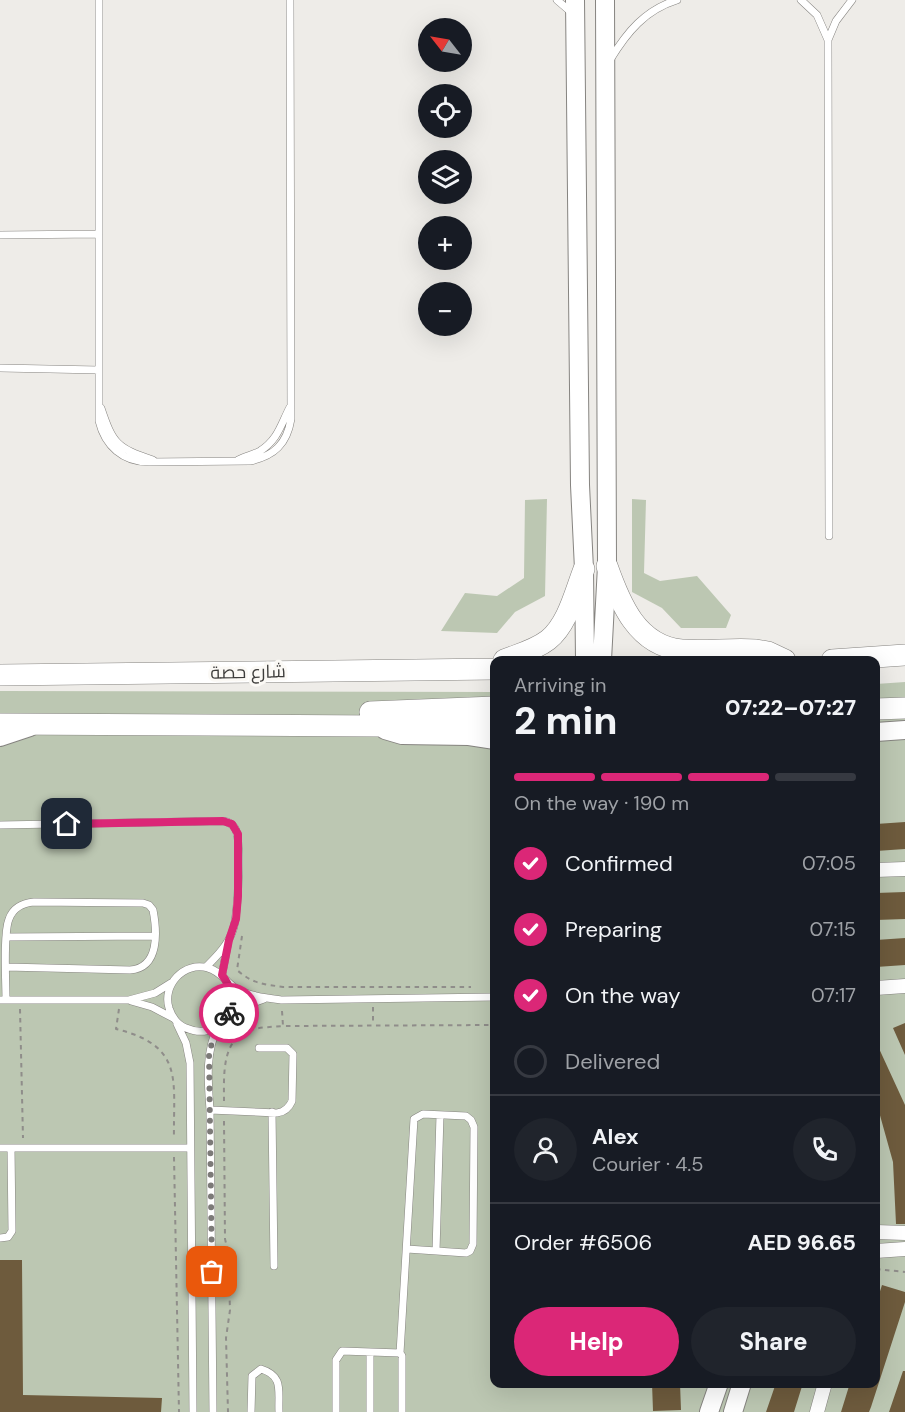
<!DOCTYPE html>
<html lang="en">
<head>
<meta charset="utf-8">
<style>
  :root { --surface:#171b24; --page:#20242c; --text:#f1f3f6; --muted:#9ea1a6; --line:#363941; --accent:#db2777 }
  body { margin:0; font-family:"DM Sans",Cairo,sans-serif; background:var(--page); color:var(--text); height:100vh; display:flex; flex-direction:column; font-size:22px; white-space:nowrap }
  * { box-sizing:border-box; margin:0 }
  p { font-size:20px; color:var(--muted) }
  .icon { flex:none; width:33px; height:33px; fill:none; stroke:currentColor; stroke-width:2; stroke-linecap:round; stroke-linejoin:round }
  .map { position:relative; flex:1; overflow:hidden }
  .panel { position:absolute; left:490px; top:656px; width:390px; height:732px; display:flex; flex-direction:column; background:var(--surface); border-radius:12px; box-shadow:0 6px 24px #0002 }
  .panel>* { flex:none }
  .needle { width:39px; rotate:301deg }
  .buttons { position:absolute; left:418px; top:18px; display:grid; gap:12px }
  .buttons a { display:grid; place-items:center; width:54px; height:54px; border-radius:50%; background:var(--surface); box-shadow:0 6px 24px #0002; font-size:30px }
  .pin { position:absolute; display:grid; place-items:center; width:51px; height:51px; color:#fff; margin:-26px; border-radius:12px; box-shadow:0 3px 9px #0006 }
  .courier { position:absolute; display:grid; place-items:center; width:60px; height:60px; margin:-30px; border:4px solid #db2777; border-radius:50%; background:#fff; color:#222; box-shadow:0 2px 8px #0007 }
  .summary em { font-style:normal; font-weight:800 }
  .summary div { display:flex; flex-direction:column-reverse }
  .summary { display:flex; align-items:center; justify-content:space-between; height:102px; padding:0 24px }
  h1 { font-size:39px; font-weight:800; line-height:45px }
  .bar { display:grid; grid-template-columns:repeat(4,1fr); gap:9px 6px; align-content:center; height:72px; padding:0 24px }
  .bar i { height:8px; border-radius:4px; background:var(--line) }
  .bar .current { background:var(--accent) }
  .bar p { grid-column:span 4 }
  .line { display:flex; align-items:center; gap:15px; padding:0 24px; border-top:2px solid var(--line) }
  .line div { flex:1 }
  .round { display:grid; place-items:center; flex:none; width:63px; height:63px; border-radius:32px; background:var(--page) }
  ol { padding:0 24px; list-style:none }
  li { display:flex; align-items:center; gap:18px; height:66px }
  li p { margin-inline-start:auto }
  li .icon { padding:6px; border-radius:50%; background:var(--accent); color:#fff; stroke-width:4 }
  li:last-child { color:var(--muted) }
  li i { width:33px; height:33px; border:3px solid var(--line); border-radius:50% }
  .cta { display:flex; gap:12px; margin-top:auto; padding:12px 24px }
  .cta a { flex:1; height:69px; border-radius:36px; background:var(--accent); color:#fff; font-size:24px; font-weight:800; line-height:69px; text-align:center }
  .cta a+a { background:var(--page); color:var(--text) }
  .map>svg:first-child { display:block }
  .green { fill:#bcc7b2 }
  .building { fill:#6e5b3d }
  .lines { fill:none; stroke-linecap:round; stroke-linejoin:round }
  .lane-casing { stroke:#868480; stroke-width:8 }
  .street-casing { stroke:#868480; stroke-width:15 }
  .secondary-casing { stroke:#868480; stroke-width:20 }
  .primary-casing { stroke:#868480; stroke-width:22 }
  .path { stroke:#8f8d8a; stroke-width:2; stroke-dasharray:4.5 4.5; stroke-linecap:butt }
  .lane { stroke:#fff; stroke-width:7 }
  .street { stroke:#fff; stroke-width:14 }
  .secondary { stroke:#fff; stroke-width:18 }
  .primary { stroke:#fff; stroke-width:21 }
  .done { stroke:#7c7a78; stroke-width:6; stroke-dasharray:0 10.8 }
  .route { stroke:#db2777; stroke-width:8 }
  .labels { text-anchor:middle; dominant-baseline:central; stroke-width:6; stroke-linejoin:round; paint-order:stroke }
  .street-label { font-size:18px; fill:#3e3d3b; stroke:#fbf9f5 }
</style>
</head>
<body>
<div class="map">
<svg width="905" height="1412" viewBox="0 0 905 1412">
  <rect width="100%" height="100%" fill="#eeece8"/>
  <path class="green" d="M547,499L545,596L515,612L497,633L441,631L465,593L497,596L524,578L525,500Z
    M632,499L646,500L644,573L660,581L697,576L731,615L726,628H681L662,608L632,592Z
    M905,682V1412H0V691L495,692V1383H876V684Z"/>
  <path class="building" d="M905,822V849L876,851V824Z
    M905,892V919L876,920V893Z
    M905,938V965L876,967V940Z
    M905,1023V1055L893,1028Z
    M876,1042L905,1105V1224H896L893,1162L876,1101Z
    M0,1260H22L23,1395L162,1398L161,1412H0Z
    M882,1285L905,1292V1302L871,1407L869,1412H841L850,1383H876V1304Z
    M903,1371H905V1412H889Z
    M652,1383H680L681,1410L653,1411Z
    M776,1383H803L794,1412H766Z"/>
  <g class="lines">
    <g class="lane-casing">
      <path id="lane" d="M99,0V421C105,446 123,462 149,462L250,461C274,456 287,444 291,419L290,0
        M557,0L571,12
        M801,0L817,15L828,40L829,536
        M828,40L836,21L852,0
        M610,60C627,32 645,10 677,0
        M0,235L99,234
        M0,368L99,370
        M101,408C113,444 117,448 153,460
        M238,460C245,456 253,455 260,451C278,440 281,424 290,407
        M0,825L223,821C228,822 232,823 235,828C242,840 238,914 233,930C228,945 217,956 206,967
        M7,937L154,936
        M222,975L228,943
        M227,981C240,1009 218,1042 186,1028C178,1025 172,1017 169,1008C162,985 184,961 208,968C220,971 224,980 234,987C247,996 266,998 282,1000L495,997
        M0,1000H129L155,993L171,983
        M6,1000C6,982 3,934 9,919C13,908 23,903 34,902L143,903L149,905L153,910C157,931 160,968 130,970L6,967
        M131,1001L152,1007L173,1018
        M229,1016L242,1007L264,999
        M177,1024L186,1043L190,1063L193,1412
        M210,1110L277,1113C285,1112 289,1108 292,1101L293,1054L287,1048H259
        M272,1112L274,1266
        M0,1148H190
        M0,1238L8,1237L12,1231L11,1148
        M436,1251L440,1115
        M370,1352V1412
        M400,1353L414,1119L423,1114L466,1116L471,1120L474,1127L473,1244L470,1251L466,1253L407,1249
        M213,1412L210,1110C208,1081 205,1053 218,1026
        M251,1412L252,1376L261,1369C284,1376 278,1391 279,1412
        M336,1412V1360L342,1351L400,1353L402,1356V1412"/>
    </g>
    <g class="street-casing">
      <path id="street" d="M876,870L905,869
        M876,988L905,986
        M876,1232L905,1233
        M876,1251L905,1249
        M817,1412L825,1383"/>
    </g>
    <g class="secondary-casing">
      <path id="secondary" d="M575,0L580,485L584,569L585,660
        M602,660L607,566L605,0
        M385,730L402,735L469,736L495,740
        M876,732L905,730
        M0,737L30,727
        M709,1412L719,1383
        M733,1412L742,1383"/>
    </g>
    <g class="primary-casing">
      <path id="primary" d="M607,566C620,603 637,646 682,650C707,652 732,648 756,650L768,652L785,660
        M504,660C519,654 535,650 548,640C568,624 575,592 584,569
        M832,660L905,655
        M0,675L495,669
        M876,709L905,708
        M370,712L495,707
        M0,724L378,726L495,723"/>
    </g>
    <path class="path" d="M242,936L237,970C253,984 263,984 283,987H471
      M373,1007V1025
      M20,1009L23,1138
      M119,1009L116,1029C185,1046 173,1080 174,1139
      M282,1011L283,1026L495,1025
      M224,1101C224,1074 221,1036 254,1029C263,1027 273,1027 283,1026
      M224,1121L225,1239L228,1251L230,1310L226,1338L228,1412
      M174,1157L179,1412
      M876,1269L905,1272"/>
    <use href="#lane" class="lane"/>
    <use href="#street" class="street"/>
    <use href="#secondary" class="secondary"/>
    <use href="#primary" class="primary"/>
  </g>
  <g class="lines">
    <path class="done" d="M212,1272L209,1053L215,1033L229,1013"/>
    <path class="route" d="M67,824L223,821L232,824L238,834V896L236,919L229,940L222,975C231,987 234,998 229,1013"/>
  </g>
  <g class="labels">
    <g class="street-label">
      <text transform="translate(248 672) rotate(-1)">شارع حصة</text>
    </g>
  </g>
</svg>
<div class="buttons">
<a><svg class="needle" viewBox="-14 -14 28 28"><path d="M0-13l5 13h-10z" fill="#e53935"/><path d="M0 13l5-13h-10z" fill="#9ea1a6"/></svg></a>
<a><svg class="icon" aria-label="locate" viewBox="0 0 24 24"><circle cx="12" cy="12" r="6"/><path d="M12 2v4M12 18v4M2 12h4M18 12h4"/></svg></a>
<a><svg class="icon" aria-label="layers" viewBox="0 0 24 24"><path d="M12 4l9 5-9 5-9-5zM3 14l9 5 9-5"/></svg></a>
<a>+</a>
<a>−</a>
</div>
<div class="pin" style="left:212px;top:1272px;background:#ea580c"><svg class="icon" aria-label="bag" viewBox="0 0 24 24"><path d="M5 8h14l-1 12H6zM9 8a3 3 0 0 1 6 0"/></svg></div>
<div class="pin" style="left:67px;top:824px;background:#1f2937"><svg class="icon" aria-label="home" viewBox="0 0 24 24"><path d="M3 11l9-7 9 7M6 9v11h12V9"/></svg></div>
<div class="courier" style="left:229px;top:1013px"><svg class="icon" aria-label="bike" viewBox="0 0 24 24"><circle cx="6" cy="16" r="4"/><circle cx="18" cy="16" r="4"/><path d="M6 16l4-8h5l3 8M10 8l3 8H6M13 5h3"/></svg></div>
<section class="panel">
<div class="summary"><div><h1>2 min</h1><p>Arriving in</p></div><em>07:22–07:27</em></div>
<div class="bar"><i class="current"></i><i class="current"></i><i class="current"></i><i></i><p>On the way · 190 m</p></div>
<ol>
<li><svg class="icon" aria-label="check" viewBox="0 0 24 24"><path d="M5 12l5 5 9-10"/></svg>Confirmed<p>07:05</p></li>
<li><svg class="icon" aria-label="check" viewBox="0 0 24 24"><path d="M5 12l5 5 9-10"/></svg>Preparing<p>07:15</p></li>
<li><svg class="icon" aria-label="check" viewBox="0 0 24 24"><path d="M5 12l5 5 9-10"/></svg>On the way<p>07:17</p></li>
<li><i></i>Delivered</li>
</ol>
<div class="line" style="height:108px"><a class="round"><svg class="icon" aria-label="person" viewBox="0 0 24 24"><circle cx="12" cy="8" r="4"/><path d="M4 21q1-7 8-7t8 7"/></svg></a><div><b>Alex</b><p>Courier · 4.5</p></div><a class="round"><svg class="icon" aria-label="phone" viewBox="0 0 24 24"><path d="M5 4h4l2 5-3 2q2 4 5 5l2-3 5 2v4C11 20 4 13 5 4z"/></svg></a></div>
<div class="line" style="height:78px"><div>Order #6506</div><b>AED 96.65</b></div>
<div class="cta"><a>Help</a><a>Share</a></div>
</section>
</div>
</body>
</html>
